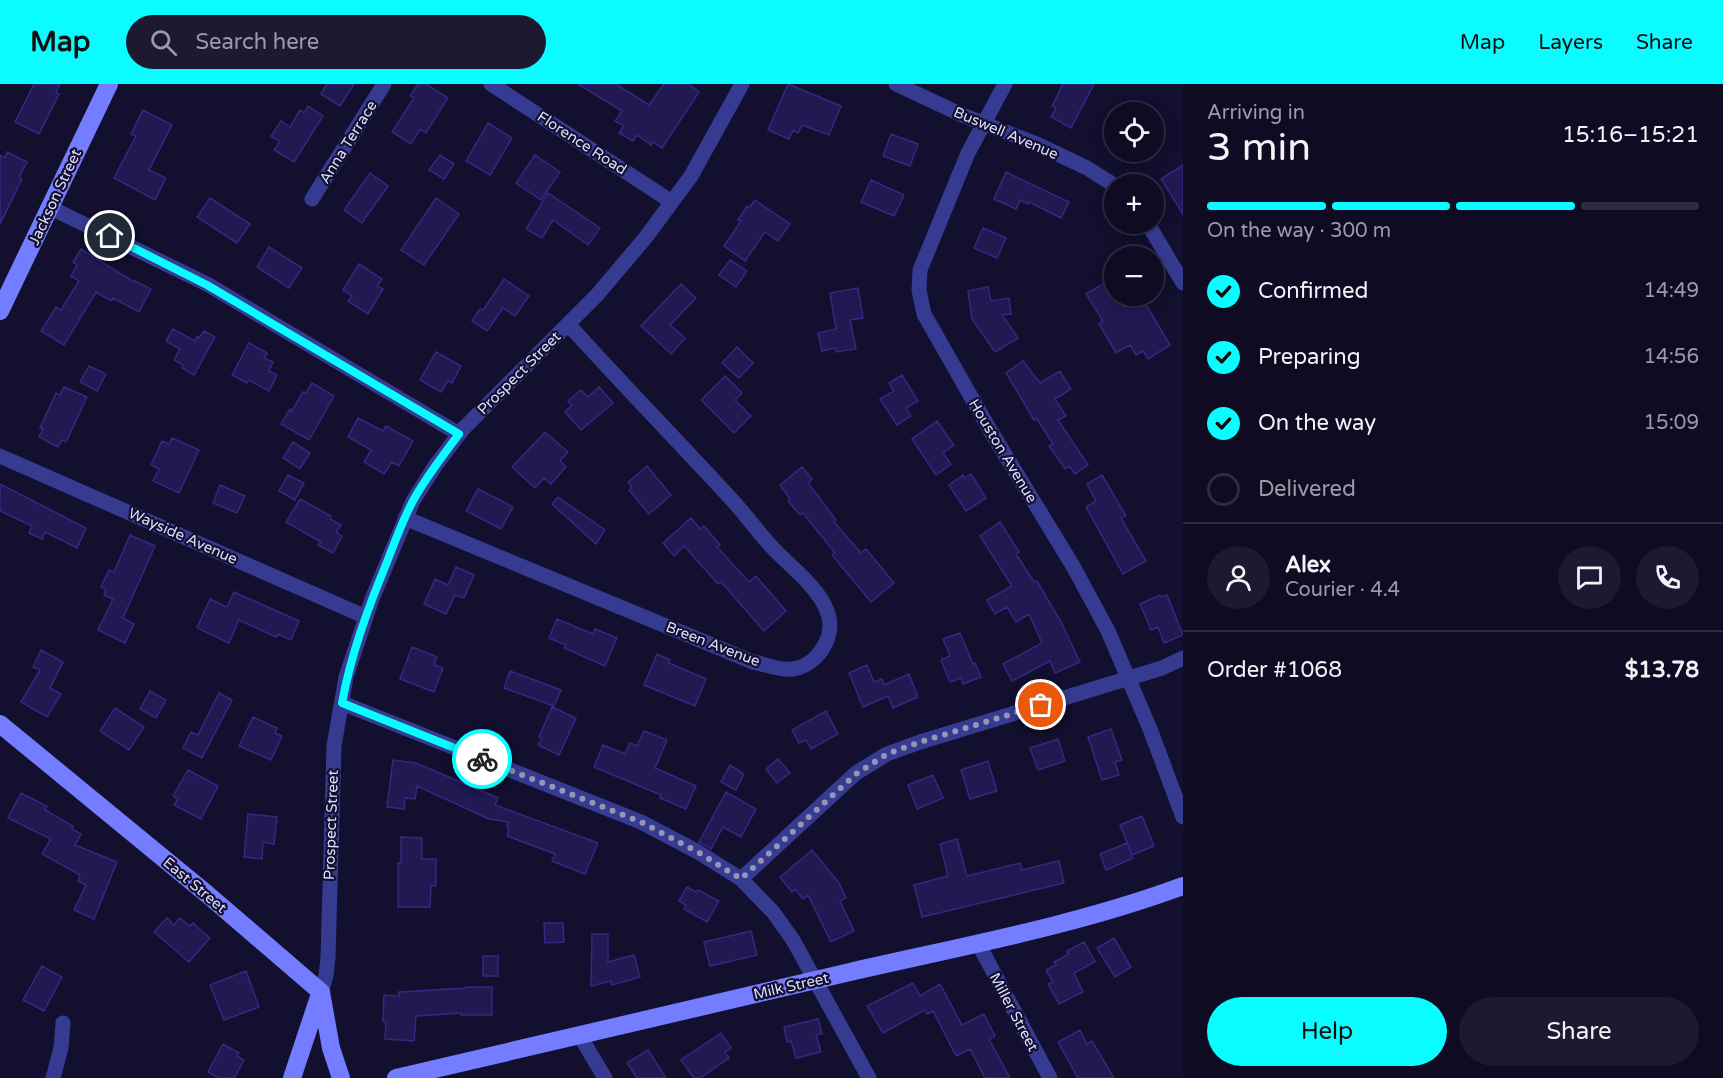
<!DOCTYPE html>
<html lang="en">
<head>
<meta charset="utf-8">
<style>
  :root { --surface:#0e0b23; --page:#1c1930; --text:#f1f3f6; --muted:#9b9ba6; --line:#2e2b41; --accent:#09fcff }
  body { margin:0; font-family:"Varela Round",sans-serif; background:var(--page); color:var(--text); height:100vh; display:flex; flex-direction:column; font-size:22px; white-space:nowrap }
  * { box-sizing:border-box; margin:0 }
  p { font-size:20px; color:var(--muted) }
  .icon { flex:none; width:33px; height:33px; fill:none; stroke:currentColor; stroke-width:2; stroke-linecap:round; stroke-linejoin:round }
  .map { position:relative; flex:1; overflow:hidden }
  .side { display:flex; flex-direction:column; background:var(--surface); width:540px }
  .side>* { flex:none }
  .fabs { position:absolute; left:1104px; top:18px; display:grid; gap:12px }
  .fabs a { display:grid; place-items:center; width:60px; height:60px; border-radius:50%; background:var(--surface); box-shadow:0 3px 15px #0003,0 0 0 2px var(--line); font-size:30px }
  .pin { position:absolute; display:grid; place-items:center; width:51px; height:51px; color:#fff; margin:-26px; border:3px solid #fff; border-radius:50%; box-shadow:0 2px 6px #0007 }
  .courier { position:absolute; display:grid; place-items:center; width:60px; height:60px; margin:-30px; border:4px solid #09fcff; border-radius:50%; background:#fff; color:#222; box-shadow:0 2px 8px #0007 }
  .head em { font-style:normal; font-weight:600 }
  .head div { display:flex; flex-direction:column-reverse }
  .head { display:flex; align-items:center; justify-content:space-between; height:102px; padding:0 24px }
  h1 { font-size:39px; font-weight:600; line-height:45px }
  .bar { display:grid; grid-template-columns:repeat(4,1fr); gap:9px 6px; align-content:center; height:72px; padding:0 24px }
  .bar i { height:8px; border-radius:4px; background:var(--line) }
  .bar .active { background:var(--accent) }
  .bar p { grid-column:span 4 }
  .line { display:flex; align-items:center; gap:15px; padding:0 24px; border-top:2px solid var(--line) }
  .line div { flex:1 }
  .round { display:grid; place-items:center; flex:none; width:63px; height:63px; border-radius:32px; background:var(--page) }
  ol { padding:0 24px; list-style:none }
  li { display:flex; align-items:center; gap:18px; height:66px }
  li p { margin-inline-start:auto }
  li .icon { padding:6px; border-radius:50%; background:var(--accent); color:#111; stroke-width:4 }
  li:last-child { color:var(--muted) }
  li i { width:33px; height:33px; border:3px solid var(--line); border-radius:50% }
  .cta { display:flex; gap:12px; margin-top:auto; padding:12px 24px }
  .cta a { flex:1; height:69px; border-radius:36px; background:var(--accent); color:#111; font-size:24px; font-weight:600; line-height:69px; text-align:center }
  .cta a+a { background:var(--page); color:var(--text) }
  header { display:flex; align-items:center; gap:36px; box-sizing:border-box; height:84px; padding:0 30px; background:var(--accent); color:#111 }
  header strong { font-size:28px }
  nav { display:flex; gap:33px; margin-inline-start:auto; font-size:21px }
  .search { width:420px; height:54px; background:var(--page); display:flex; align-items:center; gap:15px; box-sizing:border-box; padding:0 21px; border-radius:33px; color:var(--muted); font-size:22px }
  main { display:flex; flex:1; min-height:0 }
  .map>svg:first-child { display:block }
  .building { fill:#201952; stroke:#332980; stroke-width:1.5 }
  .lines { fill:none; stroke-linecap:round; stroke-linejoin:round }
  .street { stroke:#363b92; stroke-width:15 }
  .secondary { stroke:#747dff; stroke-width:18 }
  .done { stroke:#9795b6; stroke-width:6; stroke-dasharray:0 10.8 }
  .route { stroke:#09fcff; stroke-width:8 }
  .labels { text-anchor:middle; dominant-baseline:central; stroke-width:4.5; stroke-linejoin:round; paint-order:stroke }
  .street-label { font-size:15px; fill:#deddff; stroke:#120f2f }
</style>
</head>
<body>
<header>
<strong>Map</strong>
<div class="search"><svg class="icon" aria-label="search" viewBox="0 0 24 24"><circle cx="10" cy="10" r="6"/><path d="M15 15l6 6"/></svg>Search here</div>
<nav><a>Map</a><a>Layers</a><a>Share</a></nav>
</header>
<main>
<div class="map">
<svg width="1183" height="994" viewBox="0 0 1183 994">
  <rect width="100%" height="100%" fill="#120f2f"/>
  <path class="building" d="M34,0H60L56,9L59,10L39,50L15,38Z
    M327,0H354L340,22L321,10Z
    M418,0H426L448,14L426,49L420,45L411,60L392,48L414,14L410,12Z
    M578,0H616L649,21L664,0H688L699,8L662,64L653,58L651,61L637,51L633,57L619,49L624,42L615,37L622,27Z
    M788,0L841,22L829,51L802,41L798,49L793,46L789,55L768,46Z
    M1063,0H1094L1071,44L1051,33L1056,24L1052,22Z
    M308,22L323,32L294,78L274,66L280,58L271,52L281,37L290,43L300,26L304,29Z
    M143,26L172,41L149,86L166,94L155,116L114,94L136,52L131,50Z
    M488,39L512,54L490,91L466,77Z
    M891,50L918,60L910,82L883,72Z
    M7,68L27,78L19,93L22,95L0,140V71L5,74Z
    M440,71L454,80L444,95L429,86Z
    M535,71L560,88L541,116L516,99Z
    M1183,81V130L1161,95Z
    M1006,88L1069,118L1061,134L1029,118L1028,120L1020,116L1016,125L994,115Z
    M370,89L388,102L362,139L344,126Z
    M871,96L904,111L894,132L861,118Z
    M548,109L600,144L588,161L553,136L542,154L526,145Z
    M210,114L250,140L237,159L197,133Z
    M436,114L459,130L424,181L401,166Z
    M755,116L790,140L778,157L765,148L745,177L724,162L741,137L738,136L747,122L749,124Z
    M983,144L1006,154L997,174L974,164Z
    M269,163L302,184L289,204L257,183Z
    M81,165L134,198L135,197L151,205L139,228L113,214L111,217L96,208L64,261L41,247L56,223L61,226L79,197L71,192L77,181L73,178Z
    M730,176L747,187L736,203L719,191Z
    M359,180L382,195L377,202L383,205L368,230L348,217L352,212L343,206Z
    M504,195L529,212L515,232L503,224L487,247L472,237L480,225L483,226Z
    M1108,197L1114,212H1117L1124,223L1141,212L1170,261L1148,275L1143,267L1136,271L1130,261L1116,269L1099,240L1103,237L1086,210Z
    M681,200L696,214L670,241L685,254L671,270L641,242Z
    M988,203L991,217L1009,214L1011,230L1002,231L1018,254L995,268L972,235L968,207Z
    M858,204L863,234L850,236L856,265L836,268L835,264L822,267L818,249L836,245L830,209Z
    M173,245L195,257L197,252L199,254L204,247L215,253L194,291L182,284L183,281L174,276L180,265L166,257Z
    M249,259L267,269L264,274L273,278L269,287L277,291L269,307L249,296L247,299L232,291Z
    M737,263L753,279L739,294L722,279Z
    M436,268L461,282L452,299L448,297L441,308L420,296Z
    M1023,277L1040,299L1060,287L1071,305L1055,315L1066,332L1058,336L1088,381L1075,390L1069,382L1065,385L1049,362L1053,360L1037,335L1034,336L1006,289Z
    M89,282L106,290L97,307L80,298Z
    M902,291L918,317L906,324L911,332L897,341L880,315L894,307L889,299Z
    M725,292L742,309L735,316L751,332L734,349L701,316Z
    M312,299L334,312L309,356L281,340L290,325L292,327L303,308L306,309Z
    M64,303L87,313L66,358L62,356L58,363L39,353L43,345L40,344L56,309L60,311Z
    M599,303L613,319L581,346L565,328L572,321L568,317L581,306L588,313Z
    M358,334L383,347L386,342L413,357L399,382L392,378L384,390L364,378L371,366L348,353Z
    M937,337L954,361L943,369L951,380L936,391L912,355Z
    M545,348L568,368L560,377L566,383L551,400L544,394L535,404L512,383Z
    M172,354L199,366L179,409L153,397L159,385L151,381L162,357L169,360Z
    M293,358L310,369L300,385L283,374Z
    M647,382L671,411L649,430L629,406L632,403L628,398Z
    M802,383L812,395L808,399L836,436L834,438L861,469L866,465L894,499L871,518L832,471L835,469L803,429L800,431L788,417L790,415L780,401Z
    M971,390L986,414L966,427L949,401L963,391L965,394Z
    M288,391L304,399L295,416L279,407Z
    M1102,391L1126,432L1121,434L1146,477L1123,490L1086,423L1096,417L1087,400Z
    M0,400L86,444L77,464L45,448L42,455L29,449L32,442L0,427Z
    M220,401L245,412L237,429L213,419Z
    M478,405L513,423L501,445L466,427Z
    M558,413L605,446L596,460L552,420Z
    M300,415L331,432L330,435L341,441L336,448L342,452L333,469L318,461L321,458L286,438Z
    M691,434L700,445L704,442L720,461L717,463L749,498L756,492L786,527L764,547L721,498L718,500L684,462L674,472L663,459Z
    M1000,438L1019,468L1016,470L1034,498L1037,497L1061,538L1080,578L1055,589L1050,577L1012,597L1003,580L1042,559L1029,530L1016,538L1007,523L995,530L987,516L1012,502L980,452Z
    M130,451L155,462L123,534L134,540L125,559L98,546L113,515L104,511L106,505L101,503L109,486L114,488Z
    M456,483L474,491L464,514L455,511L446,530L424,520L435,495L448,501Z
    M234,508L299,537L291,556L278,550L276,553L239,536L229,559L197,544L210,515L227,523Z
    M1160,511L1161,513L1167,511L1183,551L1164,559L1158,543L1151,546L1140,520Z
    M557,535L593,550L595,545L617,554L605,582L564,564L566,561L549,554Z
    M960,549L973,580L975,579L981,593L963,600L961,594L950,598L941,576L950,572L943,555Z
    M412,563L437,573L434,581L443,584L434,608L400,595Z
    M41,566L63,578L50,604L61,610L47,633L21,618L40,586L33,583Z
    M657,570L670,576L669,579L706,595L695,622L644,601Z
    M867,581L874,598L882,595L884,601L909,590L918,613L893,624L888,612L863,623L849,589Z
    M510,587L561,606L554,622L504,604Z
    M150,607L166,616L156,634L140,625Z
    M219,609L232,616L202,674L183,664L191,648L198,651Z
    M552,623L576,634L559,671L538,661L542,654L539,653Z
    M115,624L144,643L129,666L100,647Z
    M826,627L838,650L811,665L806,656L799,659L792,646Z
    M253,633L277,644L275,649L282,652L271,676L239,662Z
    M1111,645L1122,676L1115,678L1119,691L1102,696L1088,653Z
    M644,647L667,656L655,684L696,702L686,725L660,714L661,711L594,683L603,661L625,670L630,659L637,662Z
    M1058,655L1065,677L1038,686L1030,664Z
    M778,675L790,689L777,699L766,685Z
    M393,676L416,679L498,714L495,721L598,759L585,790L552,777L555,770L507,752L509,744L507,743L508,738L489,735L417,702L415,715L405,714L404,725L387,723Z
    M988,677L997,707L970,715L961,686Z
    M730,681L744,690L736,706L721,698Z
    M188,686L218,702L201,735L174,721L178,715L173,712Z
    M933,691L943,714L917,725L908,701Z
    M726,708L756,725L741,753L723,743L711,765L699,758Z
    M21,709L47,722L45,726L73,742L72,745L81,750L75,761L117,778L94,835L74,826L86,801L78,797L80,791L42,770L51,755L8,734Z
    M248,730L277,733L274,760L263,758L262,775L244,773Z
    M1142,732L1154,762L1132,771L1120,741Z
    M401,753L422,754V775H436V802H431L430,823H398V779H401Z
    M957,755L967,792L1020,779L1022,786L1059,777L1064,799L922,833L914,801L948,792L940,760Z
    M1127,759L1133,774L1106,786L1100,770Z
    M812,766L839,799L846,814L840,817L854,847L831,858L808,811L803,815L795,805L792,808L780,793Z
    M687,803L696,808L698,806L719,817L707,838L684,825L686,821L679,817Z
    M167,834L174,841L180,834L190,842L193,839L210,854L189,878L154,848Z
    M544,839H563L564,858L545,859Z
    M751,847L757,871L710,882L704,858Z
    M592,850H608V878L634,871L640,893L612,901L611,897L591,902Z
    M1114,854L1131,883L1115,893L1097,864Z
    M1084,858L1095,878L1074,889L1083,908L1059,920L1048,900L1053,898L1046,886L1056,881L1054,878L1069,870L1067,867Z
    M483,872H498V892H483Z
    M42,882L62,893L44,927L23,916Z
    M246,887L259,923L224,936L210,901Z
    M913,899L920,912L940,900L962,941L984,930L995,952L989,955L1010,994H985L970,965L956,972L933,927L927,930L925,926L883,949L867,922Z
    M466,903H492V931H461V929L416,932L414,957L385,955L386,938L383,937L384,911L399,912V908L466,904Z
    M818,935L822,950L816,951L821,968L796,974L791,957L787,958L784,943Z
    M1080,946L1087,960L1092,957L1114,994H1078L1058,958Z
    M721,949L731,964L725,968L729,974L700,994H694L681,976Z
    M223,960L239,969L237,972L244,976L234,994H219L208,988Z
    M648,966L666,994H637L627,979Z"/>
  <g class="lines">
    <path class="street" d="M491,0L672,118
      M896,0L962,31L1039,61L1087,84L1114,101
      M1005,0L968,69L920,186L919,206L924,230L990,346L1073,482L1108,547L1150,645L1183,733
      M312,115L384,0
      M51,124L207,200L459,350
      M1148,140L1183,199
      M0,372L366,533
      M405,434L753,578C765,580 781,587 793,585C819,581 837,550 827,527C817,501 789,482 771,462C757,447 746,431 733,417C678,357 622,300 568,240
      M342,619L641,738L698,768L741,795L773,828L793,856L869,994
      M741,795L856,689L887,670L920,658L1162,584L1183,574
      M979,861L1050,994
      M321,908L326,892L328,873L334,662L346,593L372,515L413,417L435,382L463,345L597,211L646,153L691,92L742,0
      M580,952L605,994
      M53,994L61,964L63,939"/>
    <path class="secondary" d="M0,227L109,0
      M0,640L207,810L321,908L331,964L341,994
      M292,994L320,910
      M396,994C547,959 699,923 850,888C962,862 1075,842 1183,802"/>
  </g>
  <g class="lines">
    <path class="done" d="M482,675L641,738L698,768L741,795L856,690L887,670L920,658L1041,621"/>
    <path class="route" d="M110,152L207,201L459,350C443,371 427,392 414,415C403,435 395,457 387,478C368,524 351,570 342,619L482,675"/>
  </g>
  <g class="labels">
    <g class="street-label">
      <text transform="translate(1006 49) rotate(23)">Buswell Avenue</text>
      <text transform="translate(348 58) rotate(-58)">Anna Terrace</text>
      <text transform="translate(582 59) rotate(33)">Florence Road</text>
      <text transform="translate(55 113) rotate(-65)">Jackson Street</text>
      <text transform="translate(519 289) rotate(-45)">Prospect Street</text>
      <text transform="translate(1003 367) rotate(59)">Houston Avenue</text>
      <text transform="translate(183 452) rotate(24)">Wayside Avenue</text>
      <text transform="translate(713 560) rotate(21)">Breen Avenue</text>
      <text transform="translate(331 741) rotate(-88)">Prospect Street</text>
      <text transform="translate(195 801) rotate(40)">East Street</text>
      <text transform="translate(791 902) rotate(-13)">Milk Street</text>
      <text transform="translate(1014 928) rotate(62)">Miller Street</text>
    </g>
  </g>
</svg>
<div class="fabs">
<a><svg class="icon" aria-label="locate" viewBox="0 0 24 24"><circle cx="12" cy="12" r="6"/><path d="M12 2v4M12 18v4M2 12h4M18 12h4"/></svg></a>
<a>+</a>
<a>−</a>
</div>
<div class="pin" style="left:1041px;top:621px;background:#ea580c"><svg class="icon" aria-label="bag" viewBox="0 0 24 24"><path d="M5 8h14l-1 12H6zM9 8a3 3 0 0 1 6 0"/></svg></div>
<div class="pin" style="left:110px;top:152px;background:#1f2937"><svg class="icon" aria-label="home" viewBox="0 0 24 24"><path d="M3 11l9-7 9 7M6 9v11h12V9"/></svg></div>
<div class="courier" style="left:482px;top:675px"><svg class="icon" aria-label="bike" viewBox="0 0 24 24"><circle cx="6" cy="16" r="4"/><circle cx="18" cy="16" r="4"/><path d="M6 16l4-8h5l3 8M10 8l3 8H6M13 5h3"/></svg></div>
</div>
<section class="side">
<div class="head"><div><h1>3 min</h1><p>Arriving in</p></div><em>15:16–15:21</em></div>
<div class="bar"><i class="active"></i><i class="active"></i><i class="active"></i><i></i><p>On the way · 300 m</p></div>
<ol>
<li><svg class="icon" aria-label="check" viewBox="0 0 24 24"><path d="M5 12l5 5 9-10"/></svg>Confirmed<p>14:49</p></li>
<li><svg class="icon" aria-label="check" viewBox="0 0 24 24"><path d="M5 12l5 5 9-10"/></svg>Preparing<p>14:56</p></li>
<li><svg class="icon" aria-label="check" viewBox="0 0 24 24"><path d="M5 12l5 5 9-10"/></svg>On the way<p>15:09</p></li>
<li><i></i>Delivered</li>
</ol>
<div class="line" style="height:108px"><a class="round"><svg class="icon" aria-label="person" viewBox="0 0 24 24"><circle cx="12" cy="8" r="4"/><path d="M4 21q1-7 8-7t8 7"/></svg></a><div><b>Alex</b><p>Courier · 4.4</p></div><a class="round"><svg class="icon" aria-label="chat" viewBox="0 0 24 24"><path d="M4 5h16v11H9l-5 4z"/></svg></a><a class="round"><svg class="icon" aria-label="phone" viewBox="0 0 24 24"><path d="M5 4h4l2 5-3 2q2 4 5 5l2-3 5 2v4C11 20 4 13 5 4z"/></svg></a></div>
<div class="line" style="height:78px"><div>Order #1068</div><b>$13.78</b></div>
<div class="cta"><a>Help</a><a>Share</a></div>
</section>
</main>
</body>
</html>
